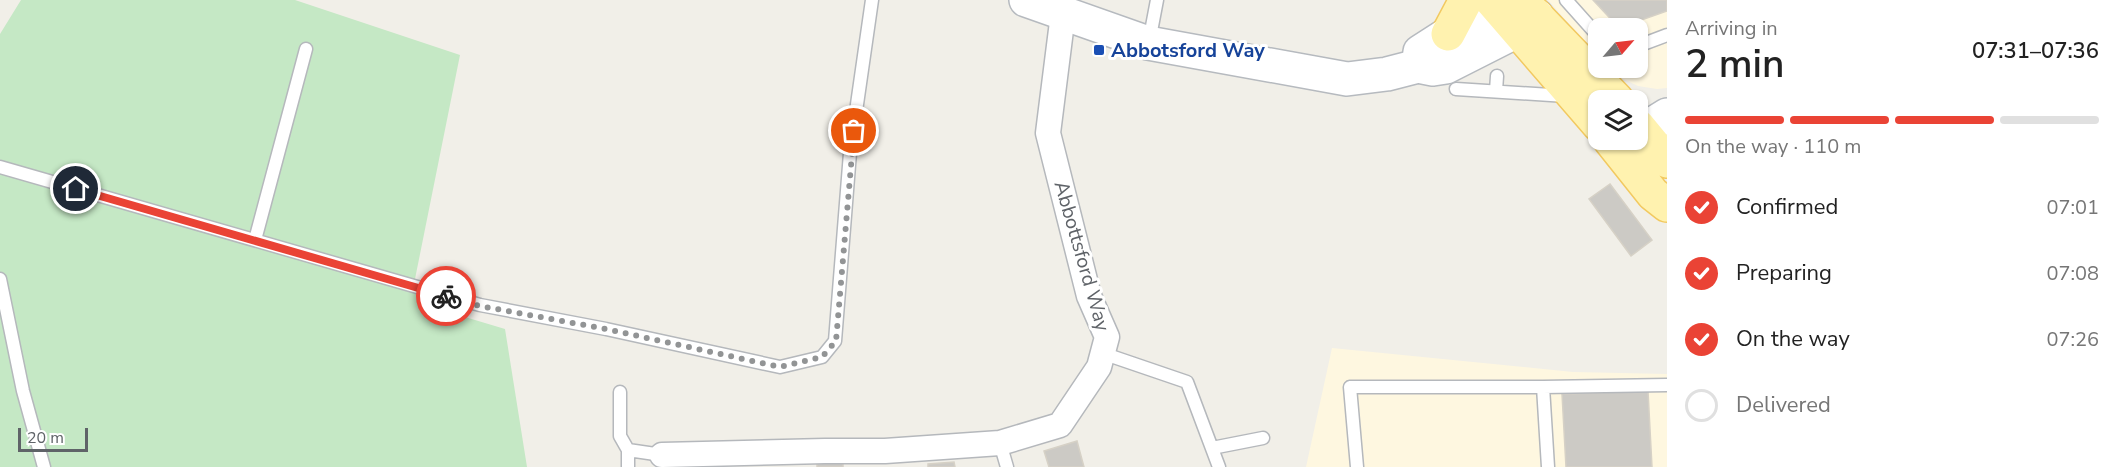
<!DOCTYPE html>
<html lang="en">
<head>
<meta charset="utf-8">
<style>
  :root { --surface:#fff; --page:#f6f6f6; --text:#222; --muted:#767676; --line:#e0e0e0; --accent:#ea4335 }
  body { margin:0; font-family:"Nunito Sans",sans-serif; background:var(--page); color:var(--text); height:100vh; display:flex; flex-direction:column; font-size:22px; white-space:nowrap }
  * { box-sizing:border-box; margin:0 }
  p { font-size:20px; color:var(--muted) }
  .icon { flex:none; width:33px; height:33px; fill:none; stroke:currentColor; stroke-width:2; stroke-linecap:round; stroke-linejoin:round }
  .map { position:relative; flex:1; overflow:hidden }
  .side { display:flex; flex-direction:column; background:var(--surface); width:450px }
  .side>* { flex:none }
  .needle { width:39px; rotate:62deg }
  .buttons { position:absolute; left:1588px; top:18px; display:grid; gap:12px }
  .buttons a { display:grid; place-items:center; width:60px; height:60px; border-radius:12px; background:var(--surface); box-shadow:0 2px 4px #0004; font-size:30px }
  .scale { position:absolute; left:18px; bottom:15px; width:70px; box-sizing:border-box; padding-left:6px; border:3px solid #5f6368; border-top:0; font-size:16px; line-height:21px; white-space:nowrap; color:#5f6368; -webkit-text-stroke:4px #fff; paint-order:stroke }
  .pin { position:absolute; display:grid; place-items:center; width:51px; height:51px; color:#fff; margin:-26px; border:3px solid #fff; border-radius:50%; box-shadow:0 2px 6px #0007 }
  .courier { position:absolute; display:grid; place-items:center; width:60px; height:60px; margin:-30px; border:4px solid #ea4335; border-radius:50%; background:#fff; color:#222; box-shadow:0 2px 8px #0007 }
  .head em { font-style:normal; font-weight:600 }
  .head div { display:flex; flex-direction:column-reverse }
  .head { display:flex; align-items:center; justify-content:space-between; height:102px; padding:0 18px }
  h1 { font-size:39px; font-weight:600; line-height:45px }
  .bar { display:grid; grid-template-columns:repeat(4,1fr); gap:9px 6px; align-content:center; height:72px; padding:0 18px }
  .bar i { height:8px; border-radius:4px; background:var(--line) }
  .bar .on { background:var(--accent) }
  .bar p { grid-column:span 4 }
  ol { padding:0 18px; list-style:none }
  li { display:flex; align-items:center; gap:18px; height:66px }
  li p { margin-inline-start:auto }
  li .icon { padding:6px; border-radius:50%; background:var(--accent); color:#fff; stroke-width:4 }
  li:last-child { color:var(--muted) }
  li i { width:33px; height:33px; border:3px solid var(--line); border-radius:50% }
  main { display:flex; flex:1; min-height:0 }
  .map>svg:first-child { display:block }
  .commercial { fill:#fef7e0 }
  .green { fill:#c5e8c5 }
  .building { fill:#cccac5; stroke:#d6d1c6; stroke-width:1.5 }
  .lines { fill:none; stroke-linecap:round; stroke-linejoin:round }
  .lane-casing { stroke:#b5b8bc; stroke-width:15 }
  .street-casing { stroke:#b5b8bc; stroke-width:27 }
  .secondary-casing { stroke:#b6babf; stroke-width:36 }
  .primary-casing { stroke:#f2c960; stroke-width:36 }
  .lane { stroke:#fff; stroke-width:12 }
  .street { stroke:#fff; stroke-width:24 }
  .secondary { stroke:#fff; stroke-width:33 }
  .primary { stroke:#fff2af; stroke-width:33 }
  .done { stroke:#929495; stroke-width:6; stroke-dasharray:0 10.8 }
  .route { stroke:#ea4335; stroke-width:8 }
  .transit-dot { fill:#1a4fb4; stroke:#fff; stroke-width:2 }
  .labels { text-anchor:middle; dominant-baseline:central; stroke-width:6; stroke-linejoin:round; paint-order:stroke }
  .transit-label { font-size:20px; font-weight:bold; fill:#164399; stroke:#fff; text-anchor:start }
  .street-label { font-size:20px; fill:#5f6368; stroke:#fff }
</style>
</head>
<body>
<main>
<div class="map">
<svg width="1667" height="467" viewBox="0 0 1667 467">
  <rect width="100%" height="100%" fill="#f1efe8"/>
  <path class="commercial" d="M1548,0H1667V88L1657,89L1638,86L1621,78L1609,68H1638V28H1599V58Z
    M1332,348L1573,372L1667,374V467H1306Z"/>
  <path class="green" d="M21,0H295L460,55L415,279L425,305L505,329L527,467H0V34Z"/>
  <path class="building" d="M1593,0H1667V11L1619,28Z
    M1610,184L1652,240L1631,256L1589,199Z
    M1648,391L1652,467H1566L1562,394Z
    M1077,441L1084,467H1049L1044,451Z
    M843,462V467H817V464Z
    M954,462L955,467H928V464Z"/>
  <g class="lines">
    <g class="lane-casing">
      <path id="lane" d="M1566,0L1599,37
        M1149,42L1157,0
        M1638,46L1667,35
        M1456,89L1566,96
        M1496,91L1497,76
        M0,167L480,305L606,329L780,367L822,357L835,341L850,153L872,0
        M255,240L306,49
        M0,279L23,391L44,467
        M1102,353L1187,382L1219,467
        M620,392V436L628,450L662,455
        M1000,443L1007,467
        M1212,448L1263,438
        M628,450V467
        M1357,467L1350,387H1543
        M1548,467L1543,387L1667,385"/>
    </g>
    <g class="street-casing">
      <path id="street" d="M662,455L825,451H885L1000,443L1060,425L1099,367L1107,337L1089,296L1048,133L1063,14"/>
    </g>
    <g class="secondary-casing">
      <path id="secondary" d="M1026,0L1148,43L1347,79L1387,74L1418,66L1433,69L1446,67L1517,31L1537,16
        M1418,66L1420,52L1448,34L1464,31L1478,24L1505,15L1522,1
        M1638,133L1667,115"/>
    </g>
    <g class="primary-casing">
      <path id="primary" d="M1491,0L1599,125
        M1521,0L1617,100
        M1448,34L1466,0
        M1638,126L1667,161
        M1610,140L1653,194L1667,205"/>
    </g>
    <use href="#lane" class="lane"/>
    <use href="#street" class="street"/>
    <use href="#secondary" class="secondary"/>
    <use href="#primary" class="primary"/>
  </g>
  <g class="lines">
    <path class="done" d="M446,296L480,306L606,329L780,367L822,357L836,341L854,131"/>
    <path class="route" d="M76,189L446,296"/>
  </g>
  <rect class="transit-dot" x="1093" y="44" width="12" height="12" rx="3"/>
  <g class="labels">
    <g class="transit-label">
      <text x="1111" y="50">Abbotsford Way</text>
    </g>
    <g class="street-label">
      <text transform="translate(1082 256) rotate(74)">Abbottsford Way</text>
    </g>
  </g>
</svg>
<div class="buttons">
<a><svg class="needle" viewBox="-14 -14 28 28"><path d="M0-13l5 13h-10z" fill="#e53935"/><path d="M0 13l5-13h-10z" fill="#767676"/></svg></a>
<a><svg class="icon" aria-label="layers" viewBox="0 0 24 24"><path d="M12 4l9 5-9 5-9-5zM3 14l9 5 9-5"/></svg></a>
</div>
<div class="scale">20 m</div>
<div class="pin" style="left:854px;top:131px;background:#ea580c"><svg class="icon" aria-label="bag" viewBox="0 0 24 24"><path d="M5 8h14l-1 12H6zM9 8a3 3 0 0 1 6 0"/></svg></div>
<div class="pin" style="left:76px;top:189px;background:#1f2937"><svg class="icon" aria-label="home" viewBox="0 0 24 24"><path d="M3 11l9-7 9 7M6 9v11h12V9"/></svg></div>
<div class="courier" style="left:446px;top:296px"><svg class="icon" aria-label="bike" viewBox="0 0 24 24"><circle cx="6" cy="16" r="4"/><circle cx="18" cy="16" r="4"/><path d="M6 16l4-8h5l3 8M10 8l3 8H6M13 5h3"/></svg></div>
</div>
<section class="side">
<div class="head"><div><h1>2 min</h1><p>Arriving in</p></div><em>07:31–07:36</em></div>
<div class="bar"><i class="on"></i><i class="on"></i><i class="on"></i><i></i><p>On the way · 110 m</p></div>
<ol>
<li><svg class="icon" aria-label="check" viewBox="0 0 24 24"><path d="M5 12l5 5 9-10"/></svg>Confirmed<p>07:01</p></li>
<li><svg class="icon" aria-label="check" viewBox="0 0 24 24"><path d="M5 12l5 5 9-10"/></svg>Preparing<p>07:08</p></li>
<li><svg class="icon" aria-label="check" viewBox="0 0 24 24"><path d="M5 12l5 5 9-10"/></svg>On the way<p>07:26</p></li>
<li><i></i>Delivered</li>
</ol>
</section>
</main>
</body>
</html>
